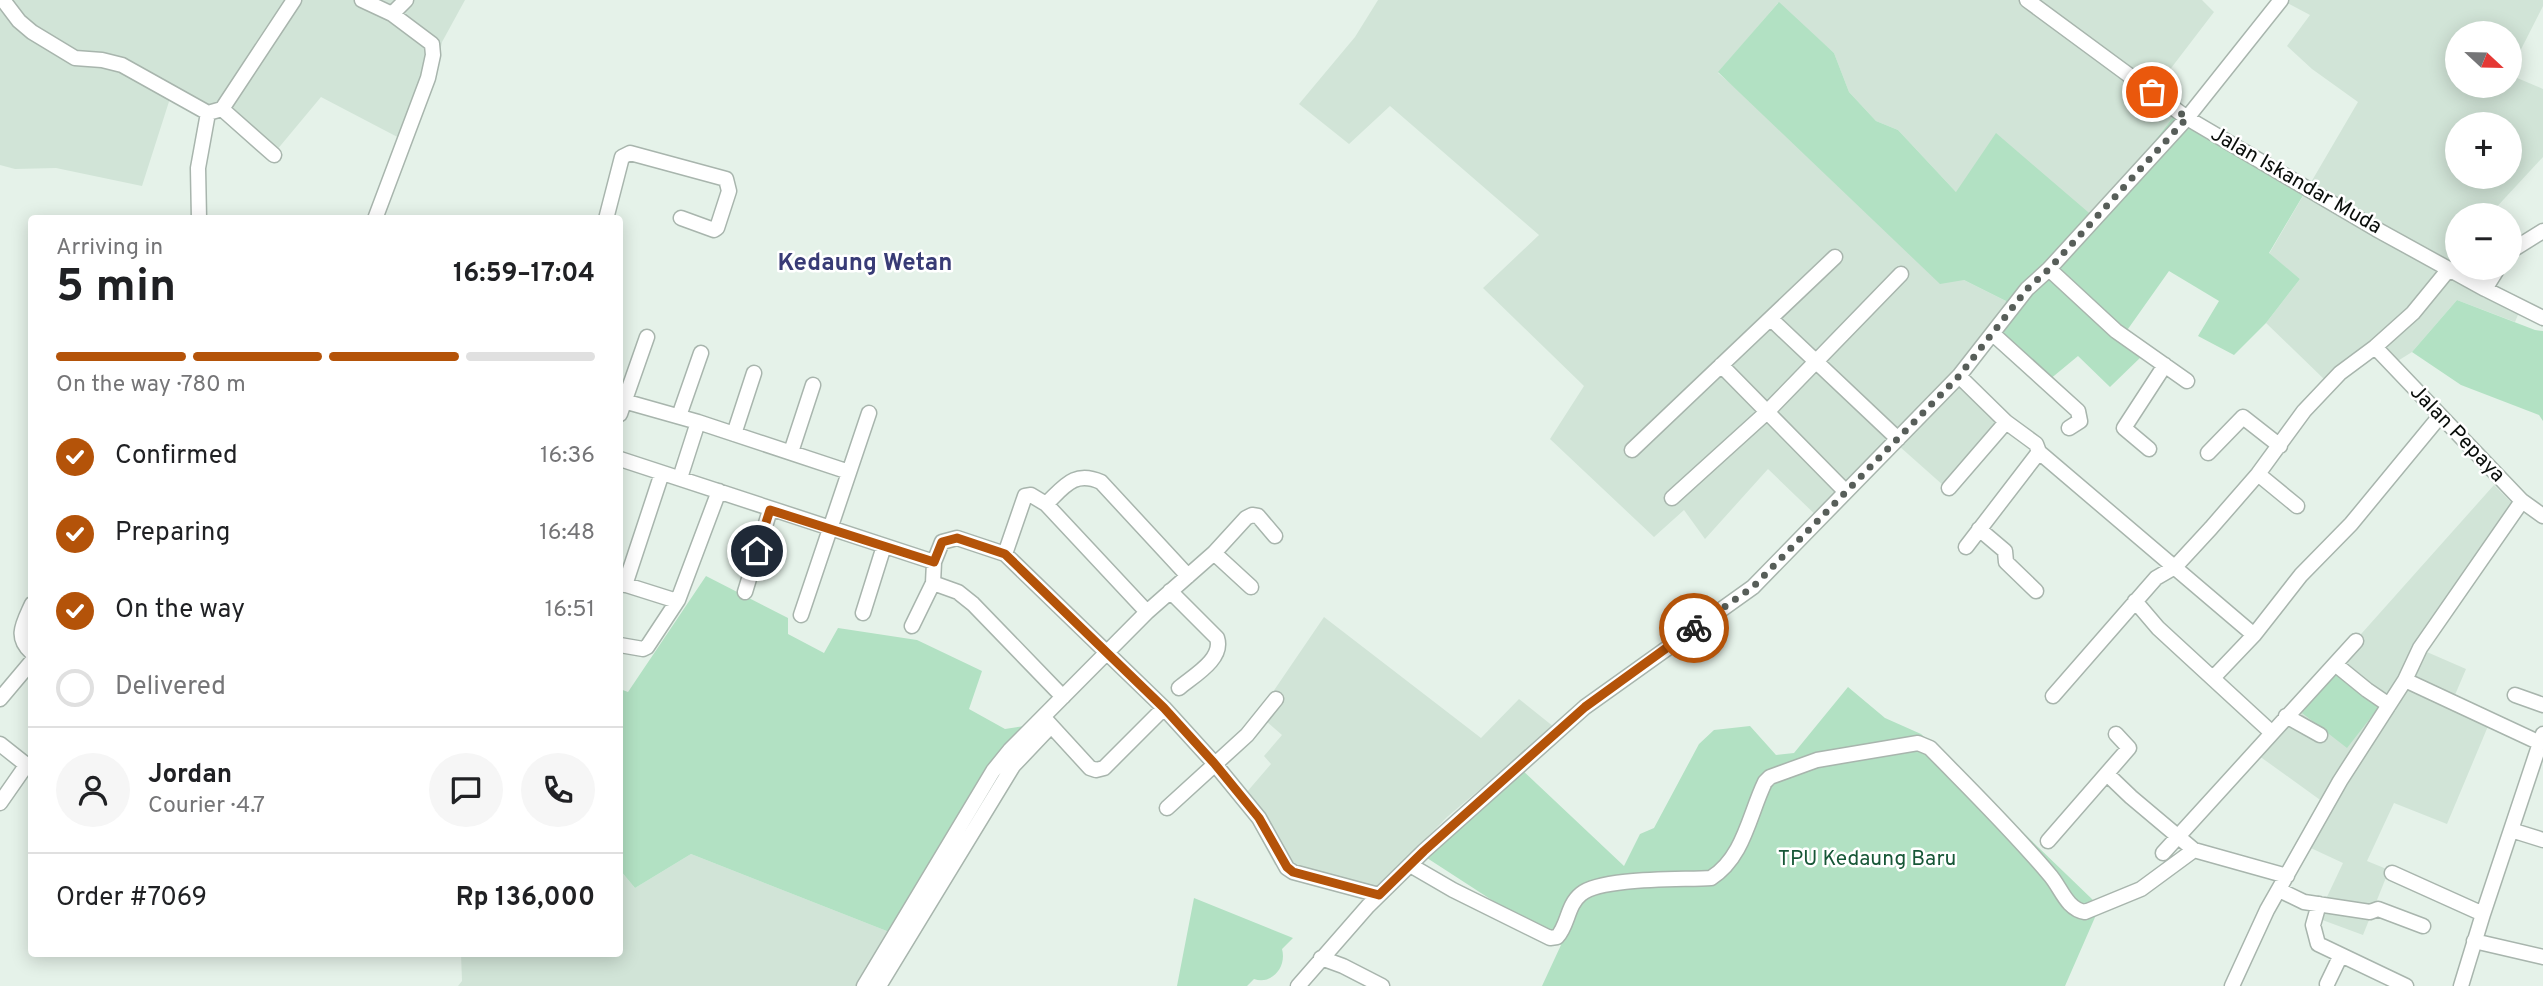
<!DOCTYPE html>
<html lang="en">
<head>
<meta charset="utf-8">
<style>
  :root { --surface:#fff; --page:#f6f6f6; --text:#202124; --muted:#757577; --line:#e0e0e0; --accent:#b45309 }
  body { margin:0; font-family:Overpass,sans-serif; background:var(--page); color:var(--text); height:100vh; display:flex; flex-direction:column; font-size:26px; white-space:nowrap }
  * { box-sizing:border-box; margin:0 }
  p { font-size:23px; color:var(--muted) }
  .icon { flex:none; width:38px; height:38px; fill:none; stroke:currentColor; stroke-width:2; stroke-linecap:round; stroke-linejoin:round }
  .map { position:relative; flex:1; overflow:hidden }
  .details { position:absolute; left:28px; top:215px; width:595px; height:742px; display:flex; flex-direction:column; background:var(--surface); border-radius:7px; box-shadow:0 4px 18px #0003 }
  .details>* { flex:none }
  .needle { width:46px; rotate:112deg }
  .buttons { position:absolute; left:2445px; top:21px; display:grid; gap:14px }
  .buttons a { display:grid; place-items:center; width:77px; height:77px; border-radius:50%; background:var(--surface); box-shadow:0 4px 18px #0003; font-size:35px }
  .pin { position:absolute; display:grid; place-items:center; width:60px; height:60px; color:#fff; margin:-30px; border:4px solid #fff; border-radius:50%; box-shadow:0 2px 7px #0007 }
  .courier { position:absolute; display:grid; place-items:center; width:70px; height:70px; margin:-35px; border:5px solid #b45309; border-radius:50%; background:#fff; color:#222; box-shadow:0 2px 9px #0007 }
  .summary em { font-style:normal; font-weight:700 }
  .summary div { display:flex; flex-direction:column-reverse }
  .summary { display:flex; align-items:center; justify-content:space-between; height:119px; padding:0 28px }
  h1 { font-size:46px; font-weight:700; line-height:52px }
  .bar { display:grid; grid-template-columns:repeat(4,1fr); gap:10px 7px; align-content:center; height:84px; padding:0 28px }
  .bar i { height:9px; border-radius:5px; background:var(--line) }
  .bar .current { background:var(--accent) }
  .bar p { grid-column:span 4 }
  .line { display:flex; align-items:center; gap:18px; padding:0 28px; border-top:2px solid var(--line) }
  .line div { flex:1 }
  .round { display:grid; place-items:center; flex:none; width:74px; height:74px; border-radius:37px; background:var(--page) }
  ol { padding:0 28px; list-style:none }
  li { display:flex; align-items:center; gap:21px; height:77px }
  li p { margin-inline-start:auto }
  li .icon { padding:7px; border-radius:50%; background:var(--accent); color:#fff; stroke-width:4 }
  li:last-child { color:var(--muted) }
  li i { width:38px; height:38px; border:4px solid var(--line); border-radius:50% }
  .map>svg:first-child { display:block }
  .built { fill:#d1e4d7; fill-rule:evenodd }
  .green { fill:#b2e1c3 }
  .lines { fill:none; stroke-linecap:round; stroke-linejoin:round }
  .minor-casing { stroke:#a8b5ad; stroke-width:17 }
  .minor { stroke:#fff; stroke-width:14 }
  .done { stroke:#575e59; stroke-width:7; stroke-dasharray:0 12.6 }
  .route { stroke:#b45309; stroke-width:9 }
  .labels { text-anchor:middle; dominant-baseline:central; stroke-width:5; stroke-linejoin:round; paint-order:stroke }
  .street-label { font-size:21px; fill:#0a0e0b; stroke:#fff }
  .park-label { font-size:21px; fill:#175737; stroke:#fff }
  .quarter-label { font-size:24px; font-weight:bold; fill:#383b76; stroke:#fff }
</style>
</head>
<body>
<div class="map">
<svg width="2543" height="986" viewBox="0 0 2543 986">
  <rect width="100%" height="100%" fill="#e5f2e9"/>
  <path class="built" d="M0,0H465L442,42L435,76L407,142L321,97L276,151L208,105L173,89L142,186L56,168L15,169L0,165Z
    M1378,0H2202L2214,12L2149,97L2174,116L2095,218L1956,192L1898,130L1876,121L1849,92L1834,53L1778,3L1718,73L1964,280L2006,301L1992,338L1955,378L2002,423L1944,486L1899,446L1823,522L1768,469L1705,539L1684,510L1654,537L1550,439L1584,386L1483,288L1539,235L1390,106L1349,144L1299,104L1355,37Z
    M2282,0H2543V6L2510,71V33H2457V86H2510V75L2543,89V157L2492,212L2494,215H2457V268H2462L2459,271L2524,300L2515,322L2457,300L2412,352L2396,362L2375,338L2326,381L2266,323L2300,279L2269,254L2358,102L2312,69L2287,46L2310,15ZM2457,124H2510V177H2457Z
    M2494,485L2515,506L2420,649L2466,669L2452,702L2491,719L2447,824L2394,803L2367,861L2389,870L2363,935L2317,918L2343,863L2300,843L2323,802L2255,753Z
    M1324,617L1481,738L1519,699L1554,727L1447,817L1388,877L1373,896L1275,865L1240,800L1271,764L1264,756L1282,735L1258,714Z
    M691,854L902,937L871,986H458L462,981L461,954H620V870L635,888Z"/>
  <path class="green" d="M1779,2L1834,53L1849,92L1876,121L1898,130L1956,192L1996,133L2095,218L2174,116L2308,187L2269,253L2300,279L2266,323L2234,355L2198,336L2219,301L2169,271L2123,336L2143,355L2110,387L2078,356L2049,380L1996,328L2006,301L1964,280L1940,284L1718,72Z
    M2457,300L2535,330L2543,331V421L2539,415L2461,385L2412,352Z
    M706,576L788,618V634L824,653L838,628L917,640L982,671L969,709L1005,729L1045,723L1007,760L943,871L902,937L691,854L635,888L620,870V689L628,692Z
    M2335,672L2379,707L2347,748L2302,713Z
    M1848,687L1885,718L1921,734L2094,901L2096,915L2065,986H1542L1561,945L1427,858L1521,769L1624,866L1640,834L1654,828L1699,744L1714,730L1750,726L1776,755L1794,753Z
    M1194,898L1293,938L1282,949C1287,967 1272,985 1254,979L1247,986H1177Z"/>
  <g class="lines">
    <g class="minor-casing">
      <path id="minor" d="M3,0L19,21L32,32L75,58L102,60L122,65L208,113L222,109L294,0
        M362,0L392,14L432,44L433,55L428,78L375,219
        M2027,0L2187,118L2376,229L2485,289L2543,318
        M392,14L406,0
        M222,109L274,155
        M199,219L198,168L208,113
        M606,219L622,157L630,153L726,179L729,191L717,228L714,230L681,218
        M2510,254L2514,249L2543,231
        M2049,269L2116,331L2187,381
        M2485,289L2498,268
        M1771,319L1898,439
        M1993,334L2078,411L2080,421L2069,428
        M2375,347L2522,501L2543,516
        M1721,365L1845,491
        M1959,376L2006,422L2036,444L2039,452L1966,547
        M620,400L698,422L849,472
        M620,414L647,337
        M679,416L701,353
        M734,434L754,373
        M2149,449L2124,428L2165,365
        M1632,450L1835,257
        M791,452L813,385
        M2039,452L2254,635L2301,575L2351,524L2440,416
        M2208,453L2243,417L2280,446
        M620,459L934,562
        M2258,474L2297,506
        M680,478L698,422
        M1949,488L2006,422
        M1672,498L1767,412L1901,274
        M1046,504C1064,487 1074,470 1101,482L1188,576
        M1979,529L2005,551L2006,562L2036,591
        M1214,553L1251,587
        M1005,554L1025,496L1031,495L1046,504L1147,612
        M620,583L677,601
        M933,583L958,592L973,604L1063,697
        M625,585L662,473
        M1170,591L1217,638C1224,659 1193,676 1179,688
        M745,592L770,510
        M2135,601L2158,628L2271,732
        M32,604C23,624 14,637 32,653
        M863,613L884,546
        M801,615L869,413
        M912,626L933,583L934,562L942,542L957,538L1005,554L1164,708L1214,763L1259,818L1287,868L1293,872L1379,895
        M620,645L643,649L647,647L678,600L719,491
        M2335,664L2367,690L2389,705
        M2213,678L2254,635
        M2405,680L2540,743
        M2515,695L2543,705
        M2053,696L2156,578L2175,567L2211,528L2258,474L2304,411L2340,373L2375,347L2413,313L2449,269
        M0,699L32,661
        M2286,716L2320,735
        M1046,720L1090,768L1096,770L1104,768L1164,708
        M0,744L24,763
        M2107,774L2131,797L2194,850L2287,876
        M0,803L23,770L24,763
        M1167,808L1247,735L1276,699
        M2511,830L2543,840
        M2048,841L2129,748L2116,734
        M2163,853L2356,641
        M1410,865L1453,890L1550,938L1557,937C1568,926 1567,905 1581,894C1602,877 1682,880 1711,878C1744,857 1749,815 1765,782L1770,777L1817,760L1918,743L1930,748C1970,789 2012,830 2049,874C2061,887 2066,909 2085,912L2141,889L2194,850
        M2392,873L2483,914
        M2279,890L2304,902L2370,912L2378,909L2423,926
        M2319,904L2313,925L2318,944L2406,986
        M2474,941L2543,957
        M1321,958L1343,966L1382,986
        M2327,984L2340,957
        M864,986L993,771L1010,750L1147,612L1214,553L1246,518L1252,515L1258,516L1275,536
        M879,986L1013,766L1051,726
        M1298,986L1368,906L1424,851L1585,707L1753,587L1959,376L2027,289L2049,269L2187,118L2281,0
        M2232,986L2267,910L2340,781L2405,680L2420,648L2522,501
        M2461,986L2483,914L2543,734"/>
    </g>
    <use href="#minor" class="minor"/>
  </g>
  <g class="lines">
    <path class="done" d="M1694,628L1753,587L1959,376L2027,289L2049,269L2187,118L2152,92"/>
    <path class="route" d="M757,551L770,510L934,562L942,542L957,538L1005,554L1164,708L1214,763L1259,818L1287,867L1293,872L1379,895L1424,851L1585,707L1694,628"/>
  </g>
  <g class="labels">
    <g class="street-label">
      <text transform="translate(2296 181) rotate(30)">Jalan Iskandar Muda</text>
      <text transform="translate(2457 434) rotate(46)">Jalan Pepaya</text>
    </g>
    <g class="park-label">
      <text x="1867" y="859">TPU Kedaung Baru</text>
    </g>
    <g class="quarter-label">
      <text x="865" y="264">Kedaung Wetan</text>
    </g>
  </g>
</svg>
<div class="buttons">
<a><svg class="needle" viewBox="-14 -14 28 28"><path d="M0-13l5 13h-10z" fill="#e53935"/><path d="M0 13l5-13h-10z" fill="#757577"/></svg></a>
<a>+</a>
<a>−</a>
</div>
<div class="pin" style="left:2152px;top:92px;background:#ea580c"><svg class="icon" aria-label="bag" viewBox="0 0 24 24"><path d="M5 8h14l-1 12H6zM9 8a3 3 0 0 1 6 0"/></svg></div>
<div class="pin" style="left:757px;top:551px;background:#1f2937"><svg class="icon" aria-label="home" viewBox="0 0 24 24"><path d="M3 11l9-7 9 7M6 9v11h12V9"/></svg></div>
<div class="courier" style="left:1694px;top:628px"><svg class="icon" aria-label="bike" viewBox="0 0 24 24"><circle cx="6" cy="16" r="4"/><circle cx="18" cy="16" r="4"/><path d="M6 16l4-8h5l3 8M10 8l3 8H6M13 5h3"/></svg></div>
<section class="details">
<div class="summary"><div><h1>5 min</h1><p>Arriving in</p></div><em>16:59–17:04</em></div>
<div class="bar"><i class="current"></i><i class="current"></i><i class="current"></i><i></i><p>On the way · 780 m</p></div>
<ol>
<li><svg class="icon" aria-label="check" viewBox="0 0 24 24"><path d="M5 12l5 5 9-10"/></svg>Confirmed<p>16:36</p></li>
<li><svg class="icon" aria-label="check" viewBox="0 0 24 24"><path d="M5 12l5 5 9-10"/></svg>Preparing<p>16:48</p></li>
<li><svg class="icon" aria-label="check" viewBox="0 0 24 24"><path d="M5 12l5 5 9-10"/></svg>On the way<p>16:51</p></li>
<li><i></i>Delivered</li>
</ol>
<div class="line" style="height:126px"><a class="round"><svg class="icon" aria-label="person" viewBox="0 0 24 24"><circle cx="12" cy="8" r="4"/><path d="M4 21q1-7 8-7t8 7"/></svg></a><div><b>Jordan</b><p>Courier · 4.7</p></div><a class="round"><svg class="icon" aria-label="chat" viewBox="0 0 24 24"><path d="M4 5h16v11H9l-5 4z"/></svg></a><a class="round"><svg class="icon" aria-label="phone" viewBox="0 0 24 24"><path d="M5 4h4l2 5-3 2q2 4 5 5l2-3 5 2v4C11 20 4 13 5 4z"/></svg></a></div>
<div class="line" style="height:91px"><div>Order #7069</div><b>Rp 136,000</b></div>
</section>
</div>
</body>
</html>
